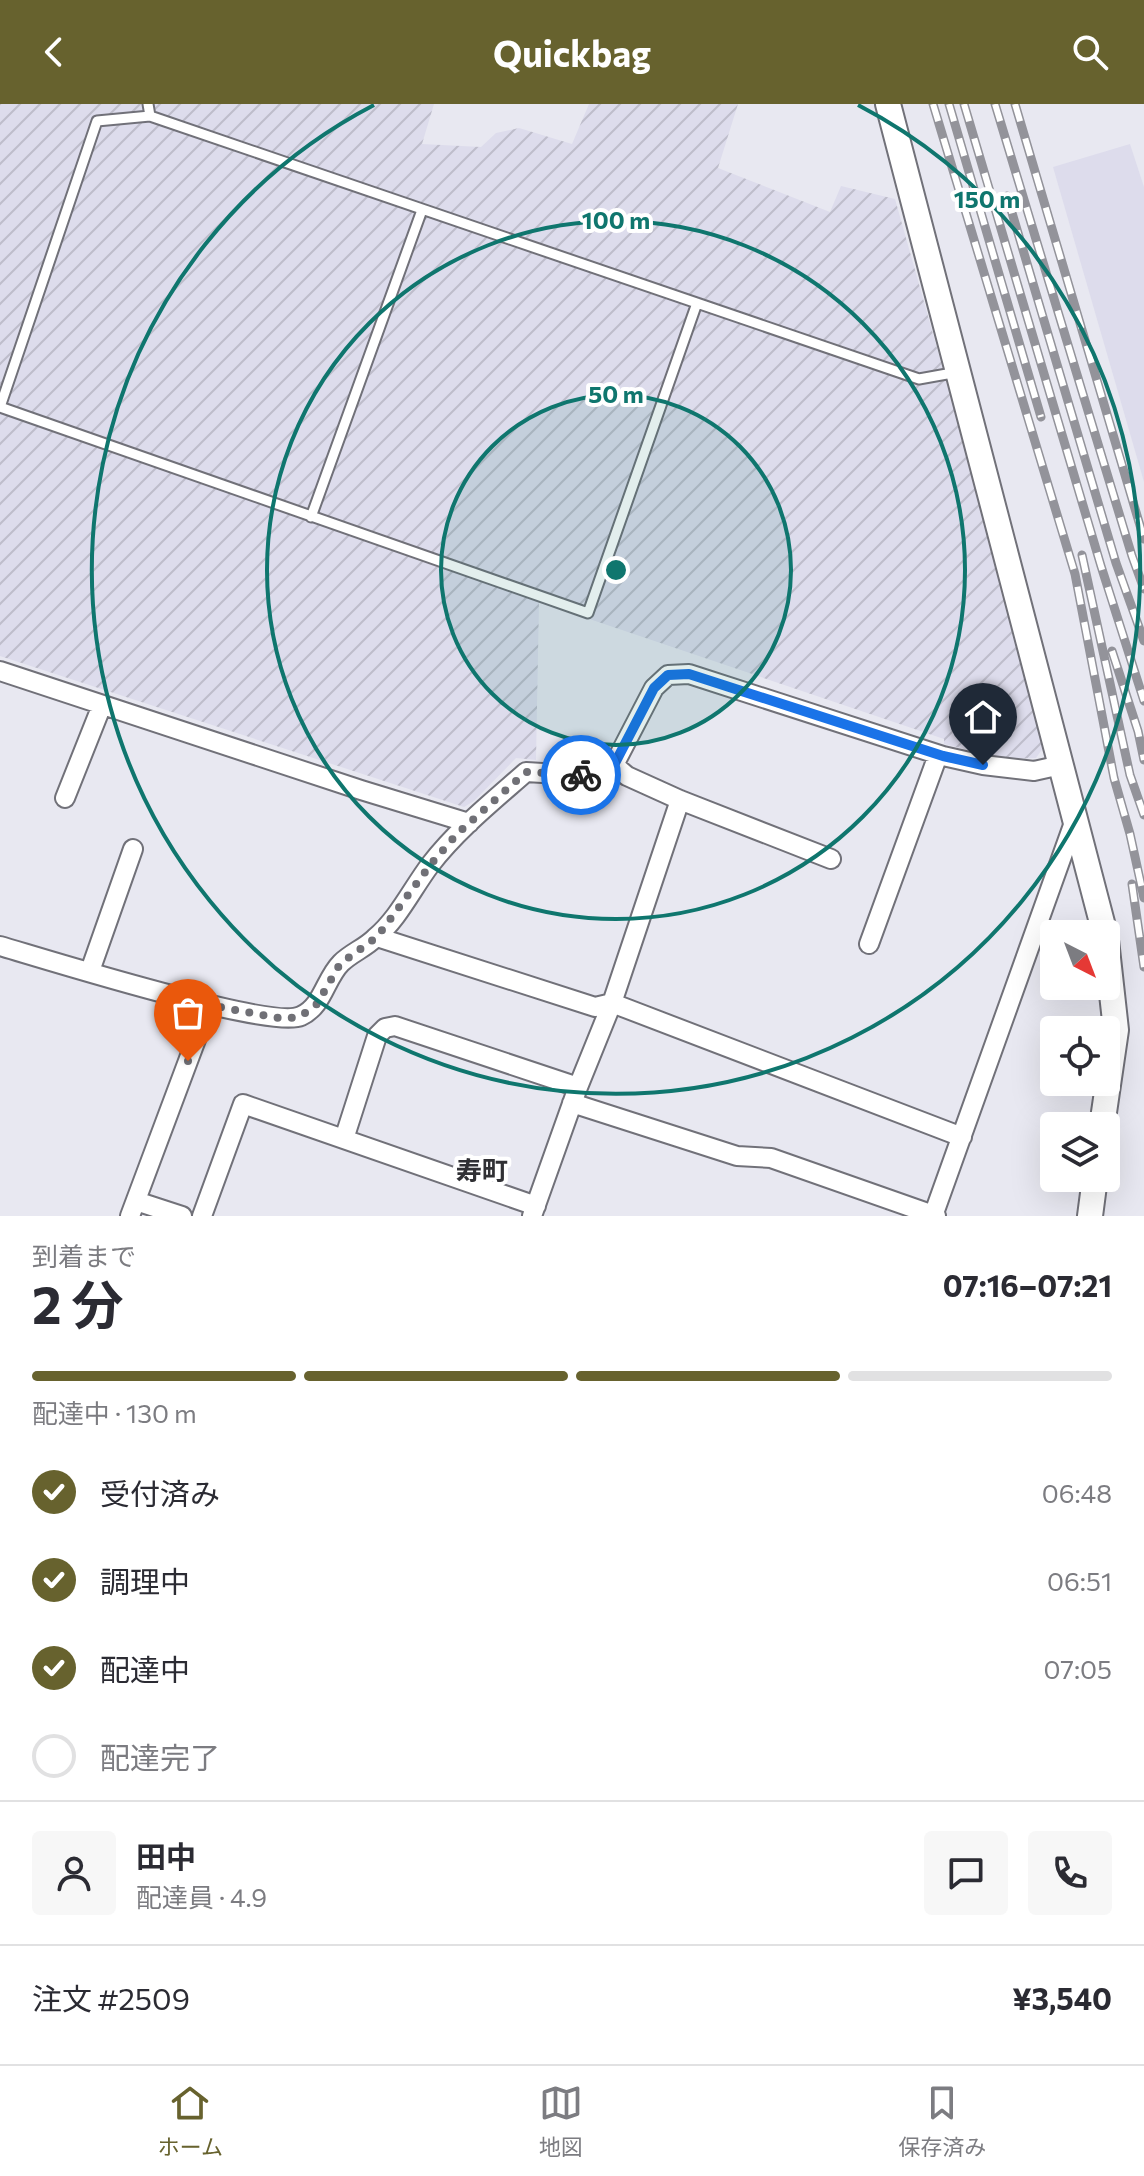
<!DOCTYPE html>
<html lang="ja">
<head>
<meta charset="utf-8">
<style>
  :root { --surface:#fff; --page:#f7f7f7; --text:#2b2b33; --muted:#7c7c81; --line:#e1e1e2; --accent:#67622e }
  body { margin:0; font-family:Commissioner,"Noto Sans JP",sans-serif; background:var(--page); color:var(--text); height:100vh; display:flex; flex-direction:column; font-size:30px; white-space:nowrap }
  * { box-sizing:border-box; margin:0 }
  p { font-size:26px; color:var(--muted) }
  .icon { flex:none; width:44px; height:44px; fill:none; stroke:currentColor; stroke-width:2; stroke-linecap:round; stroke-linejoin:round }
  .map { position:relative; height:1112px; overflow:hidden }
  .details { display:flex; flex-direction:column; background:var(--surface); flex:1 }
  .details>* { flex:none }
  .needle { width:52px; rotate:138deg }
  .buttons { position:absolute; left:1040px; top:816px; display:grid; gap:16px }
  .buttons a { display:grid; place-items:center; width:80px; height:80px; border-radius:8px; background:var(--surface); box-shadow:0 8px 32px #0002; font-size:40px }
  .pin { position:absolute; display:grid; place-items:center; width:68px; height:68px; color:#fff; margin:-82px -34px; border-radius:50% 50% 50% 0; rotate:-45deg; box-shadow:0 0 8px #0007 }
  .pin .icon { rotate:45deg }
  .courier { position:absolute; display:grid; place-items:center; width:80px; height:80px; margin:-40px; border:6px solid #1a73e8; border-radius:50%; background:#fff; color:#222; box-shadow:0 2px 10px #0007 }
  .summary em { font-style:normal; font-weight:700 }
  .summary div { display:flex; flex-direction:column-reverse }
  .summary { display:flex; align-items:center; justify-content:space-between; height:136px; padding:0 32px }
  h1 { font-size:52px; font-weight:700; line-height:60px }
  .bar { display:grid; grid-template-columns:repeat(4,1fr); gap:12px 8px; align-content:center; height:96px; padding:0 32px }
  .bar i { height:10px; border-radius:6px; background:var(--line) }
  .bar .on { background:var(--accent) }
  .bar p { grid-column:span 4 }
  .line { display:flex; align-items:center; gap:20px; padding:0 32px; border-top:2px solid var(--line) }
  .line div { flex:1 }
  .round { display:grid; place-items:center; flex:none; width:84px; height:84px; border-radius:8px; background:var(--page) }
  ol { padding:0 32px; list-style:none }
  li { display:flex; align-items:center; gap:24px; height:88px }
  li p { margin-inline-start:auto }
  li .icon { padding:8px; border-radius:50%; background:var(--accent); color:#fff; stroke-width:4 }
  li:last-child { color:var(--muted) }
  li i { width:44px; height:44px; border:4px solid var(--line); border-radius:50% }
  header { display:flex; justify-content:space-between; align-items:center; height:104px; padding:0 32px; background:var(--accent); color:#fff; font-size:36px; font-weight:700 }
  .tabs { display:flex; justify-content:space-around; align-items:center; height:112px; border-top:2px solid var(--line); background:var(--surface); font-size:22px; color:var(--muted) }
  .tabs a { display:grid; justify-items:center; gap:4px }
  .tabs .on { color:var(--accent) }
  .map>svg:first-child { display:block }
  .built { fill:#dddcec }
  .industrial { fill:url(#industrial-furrows) }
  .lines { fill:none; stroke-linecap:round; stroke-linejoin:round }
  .service-casing { stroke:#717179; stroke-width:13 }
  .minor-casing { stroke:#717179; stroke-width:22 }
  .tertiary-casing { stroke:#717179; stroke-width:28 }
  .service { stroke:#fff; stroke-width:9 }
  .minor { stroke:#fff; stroke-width:18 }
  .tertiary { stroke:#fff; stroke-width:24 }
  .rail-casing { stroke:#93939a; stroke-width:9 }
  .rail { stroke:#fff; stroke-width:6; stroke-dasharray:18; stroke-linecap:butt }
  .done { stroke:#707076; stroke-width:8; stroke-dasharray:0 14.4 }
  .route { stroke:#1a73e8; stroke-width:10 }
  .ring { fill:none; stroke:#0f766e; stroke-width:4 }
  .labels { text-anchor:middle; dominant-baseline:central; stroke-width:8; stroke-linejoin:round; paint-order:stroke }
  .neighbourhood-label { font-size:26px; font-weight:bold; fill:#303034; stroke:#fff }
  .centre { fill:#0f766e; stroke:#fff; stroke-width:4 }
  .ring-label { font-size:24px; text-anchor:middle; font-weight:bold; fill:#0f766e; stroke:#fff; stroke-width:8; stroke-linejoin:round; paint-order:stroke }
</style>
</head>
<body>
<header><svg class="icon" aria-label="back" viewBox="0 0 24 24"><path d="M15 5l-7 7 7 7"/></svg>Quickbag<svg class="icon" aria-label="search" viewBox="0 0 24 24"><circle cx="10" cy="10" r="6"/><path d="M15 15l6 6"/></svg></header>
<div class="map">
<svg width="1144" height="1112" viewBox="0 0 1144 1112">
  <defs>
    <pattern id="industrial-furrows" width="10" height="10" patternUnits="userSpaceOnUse" patternTransform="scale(2)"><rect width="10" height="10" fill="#dddcec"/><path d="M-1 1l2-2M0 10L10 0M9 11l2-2" fill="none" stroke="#bebdcb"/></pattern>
  </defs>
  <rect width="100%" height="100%" fill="#e8e8f1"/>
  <path class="built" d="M1130,40L1144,83V378L1053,63Z"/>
  <path class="industrial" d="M0,0H434L422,40L481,43L496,29L519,24L572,40L589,0H738L718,64L830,108L841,82L895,95L1032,581L1043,644L1036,654L1005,655L944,640V635L539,498L536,656L516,654L474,697L464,703L0,552Z"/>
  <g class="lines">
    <g class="service-casing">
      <path id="service" d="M148,0L150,12L919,275L958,268
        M0,303L588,509L697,199
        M0,303L97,17L150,12
        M311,413L422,106"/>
    </g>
    <g class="minor-casing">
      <path id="minor" d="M0,567L361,686L469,719
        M614,661L627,672L680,696L831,755
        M65,694L102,601
        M377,833L595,903L612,899L962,1033
        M869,840L938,651
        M0,842C45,855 271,926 301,912C323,902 325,875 341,859C351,849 365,844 375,834C398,815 412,785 430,761C457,726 493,697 526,668L593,672L614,661L654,584L668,571L689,570L943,652L983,661L1034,667L1061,661
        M90,867L133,745
        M572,999L737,1052L771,1054L936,1112
        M344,1035L377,932L385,924L395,922L578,983
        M136,1097L182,1112
        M130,1112L209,901
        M202,1112L243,1000L536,1102
        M532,1112L578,983L612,899L680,696
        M933,1112L1076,713"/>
    </g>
    <g class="tertiary-casing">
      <path id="tertiary" d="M888,0L1105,830
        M1102,1022L1116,926L1106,836
        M1090,1112L1095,1074"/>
    </g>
    <use href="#service" class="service"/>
    <use href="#minor" class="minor"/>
    <use href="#tertiary" class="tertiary"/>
    <g class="rail-casing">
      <path id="rail" d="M933,0L1075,470L1114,674L1130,730L1144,794
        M949,0L1041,313
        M964,0L1101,462L1144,597
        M995,0L1132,452L1144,485
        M1015,0L1144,435
        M1007,92L1116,459L1144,537
        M1082,451L1130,671L1144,711
        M1112,547L1138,627L1144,656
        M1132,780L1144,863"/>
    </g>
    <use href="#rail" class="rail"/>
  </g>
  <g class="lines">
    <path class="done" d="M188,957L209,901L284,915L301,912L317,900L340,860L377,833L431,760L457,730L526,668L581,671"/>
    <path class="route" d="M581,671L593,672L614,661L654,584L668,571L689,570L943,652L983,661"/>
  </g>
  <circle cx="616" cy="466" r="175" fill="#0f766e" fill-opacity=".12"/>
  <g class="ring">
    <circle cx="616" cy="466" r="175"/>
    <circle cx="616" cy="466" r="349"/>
    <path d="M858 1A524 524 0 1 1 374 1"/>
  </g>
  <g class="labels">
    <g class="neighbourhood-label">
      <text x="482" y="1065">寿町</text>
    </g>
  </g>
  <circle cx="616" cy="466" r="12" class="centre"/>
  <g class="ring-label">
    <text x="987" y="104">150 m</text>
    <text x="616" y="125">100 m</text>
    <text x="616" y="299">50 m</text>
  </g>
</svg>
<div class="buttons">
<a><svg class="needle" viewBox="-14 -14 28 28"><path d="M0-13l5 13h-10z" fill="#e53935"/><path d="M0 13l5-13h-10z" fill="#7c7c81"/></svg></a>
<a><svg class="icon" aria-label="locate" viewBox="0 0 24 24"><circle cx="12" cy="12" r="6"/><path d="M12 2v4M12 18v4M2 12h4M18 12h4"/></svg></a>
<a><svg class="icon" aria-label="layers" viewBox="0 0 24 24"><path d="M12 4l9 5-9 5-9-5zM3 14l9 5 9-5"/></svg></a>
</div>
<div class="pin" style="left:188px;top:957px;background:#ea580c"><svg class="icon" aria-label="bag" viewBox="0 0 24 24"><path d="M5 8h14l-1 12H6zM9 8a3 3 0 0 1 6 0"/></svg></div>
<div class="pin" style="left:983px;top:661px;background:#1f2937"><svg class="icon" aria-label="home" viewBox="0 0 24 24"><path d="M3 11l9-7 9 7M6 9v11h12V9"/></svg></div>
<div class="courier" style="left:581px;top:671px"><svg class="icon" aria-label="bike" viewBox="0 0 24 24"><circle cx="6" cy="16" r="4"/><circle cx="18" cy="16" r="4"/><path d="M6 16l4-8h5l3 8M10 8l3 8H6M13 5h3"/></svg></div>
</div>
<section class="details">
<div class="summary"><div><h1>2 分</h1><p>到着まで</p></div><em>07:16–07:21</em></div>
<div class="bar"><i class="on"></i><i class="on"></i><i class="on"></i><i></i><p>配達中 · 130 m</p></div>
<ol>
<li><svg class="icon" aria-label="check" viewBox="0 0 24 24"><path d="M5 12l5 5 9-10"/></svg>受付済み<p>06:48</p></li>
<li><svg class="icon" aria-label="check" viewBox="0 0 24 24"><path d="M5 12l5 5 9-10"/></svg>調理中<p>06:51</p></li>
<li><svg class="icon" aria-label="check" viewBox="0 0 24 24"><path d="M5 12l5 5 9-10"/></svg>配達中<p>07:05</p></li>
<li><i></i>配達完了</li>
</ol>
<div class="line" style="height:144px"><a class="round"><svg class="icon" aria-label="person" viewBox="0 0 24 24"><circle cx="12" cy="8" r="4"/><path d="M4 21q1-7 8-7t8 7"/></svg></a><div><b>田中</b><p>配達員 · 4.9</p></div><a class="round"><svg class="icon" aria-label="chat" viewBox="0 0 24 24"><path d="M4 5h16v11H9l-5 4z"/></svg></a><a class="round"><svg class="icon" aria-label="phone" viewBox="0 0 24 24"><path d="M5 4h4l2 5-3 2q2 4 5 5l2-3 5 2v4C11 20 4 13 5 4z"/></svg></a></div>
<div class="line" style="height:104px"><div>注文 #2509</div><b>¥3,540</b></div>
</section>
<nav class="tabs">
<a class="on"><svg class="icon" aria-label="home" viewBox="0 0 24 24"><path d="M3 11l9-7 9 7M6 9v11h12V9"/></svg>ホーム</a>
<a><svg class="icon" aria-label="map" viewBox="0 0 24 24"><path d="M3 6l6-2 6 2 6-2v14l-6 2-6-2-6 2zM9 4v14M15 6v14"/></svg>地図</a>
<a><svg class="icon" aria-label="saved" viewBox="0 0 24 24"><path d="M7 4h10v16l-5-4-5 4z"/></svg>保存済み</a>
</nav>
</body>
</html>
